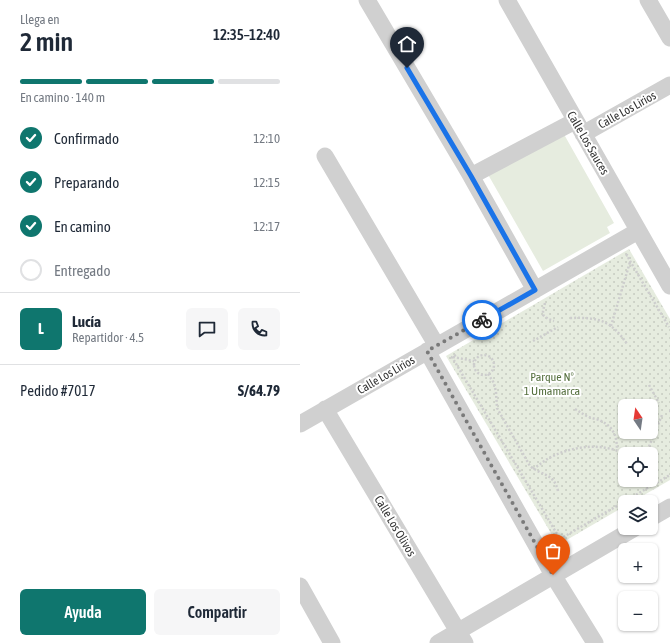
<!DOCTYPE html>
<html lang="es">
<head>
<meta charset="utf-8">
<style>
  :root { --surface:#fff; --page:#f6f6f7; --text:#1f2937; --muted:#747a83; --line:#e0e1e3; --accent:#0f766e }
  body { margin:0; font-family:"Asap Condensed",sans-serif; background:var(--page); color:var(--text); height:100vh; display:flex; flex-direction:column; font-size:15px; white-space:nowrap }
  * { box-sizing:border-box; margin:0 }
  p { font-size:13px; color:var(--muted) }
  .icon { flex:none; width:22px; height:22px; fill:none; stroke:currentColor; stroke-width:2; stroke-linecap:round; stroke-linejoin:round }
  .map { position:relative; flex:1; overflow:hidden }
  .side { display:flex; flex-direction:column; background:var(--surface); width:300px }
  .side>* { flex:none }
  .needle { width:26px; rotate:347deg }
  .buttons { position:absolute; left:318px; top:399px; display:grid; gap:8px }
  .buttons a { display:grid; place-items:center; width:40px; height:40px; border-radius:6px; background:var(--surface); box-shadow:0 1px 3px #0004; font-size:20px }
  .pin { position:absolute; display:grid; place-items:center; width:34px; height:34px; color:#fff; margin:-41px -17px; border-radius:50% 50% 50% 0; rotate:-45deg; box-shadow:0 0 4px #0007 }
  .pin .icon { rotate:45deg }
  .courier { position:absolute; display:grid; place-items:center; width:40px; height:40px; margin:-20px; border:3px solid #1a73e8; border-radius:50%; background:#fff; color:#222; box-shadow:0 1px 5px #0007 }
  .headline em { font-style:normal; font-weight:600 }
  .headline div { display:flex; flex-direction:column-reverse }
  .headline { display:flex; align-items:center; justify-content:space-between; height:68px; padding:0 20px }
  h1 { font-size:26px; font-weight:600; line-height:30px }
  .bar { display:grid; grid-template-columns:repeat(4,1fr); gap:6px 4px; align-content:center; height:48px; padding:0 20px }
  .bar i { height:5px; border-radius:3px; background:var(--line) }
  .bar .current { background:var(--accent) }
  .bar p { grid-column:span 4 }
  .line { display:flex; align-items:center; gap:10px; padding:0 20px; border-top:1px solid var(--line) }
  .line div { flex:1 }
  .round { display:grid; place-items:center; flex:none; width:42px; height:42px; border-radius:6px; background:var(--page) }
  ol { padding:0 20px; list-style:none }
  li { display:flex; align-items:center; gap:12px; height:44px }
  li p { margin-inline-start:auto }
  li .icon { padding:4px; border-radius:50%; background:var(--accent); color:#fff; stroke-width:4 }
  li:last-child { color:var(--muted) }
  li i { width:22px; height:22px; border:2px solid var(--line); border-radius:50% }
  .cta { display:flex; gap:8px; margin-top:auto; padding:8px 20px }
  .cta a { flex:1; height:46px; border-radius:6px; background:var(--accent); color:#fff; font-size:16px; font-weight:600; line-height:46px; text-align:center }
  .cta a+a { background:var(--page); color:var(--text) }
  main { display:flex; flex:1; min-height:0 }
  .map>svg:first-child { display:block }
  .grass { fill:#e6ecdf }
  .park { fill:url(#park-dots); fill-rule:evenodd }
  .lines { fill:none; stroke-linecap:round; stroke-linejoin:round }
  .path { stroke:#cdcdcd; stroke-width:2.5; stroke-dasharray:2 2; stroke-linecap:butt }
  .minor { stroke:#d0d0d0; stroke-width:17 }
  .done { stroke:#7a7a7a; stroke-width:4; stroke-dasharray:0 7.2 }
  .route { stroke:#1a73e8; stroke-width:5 }
  .labels { text-anchor:middle; dominant-baseline:central; stroke-width:4; stroke-linejoin:round; paint-order:stroke }
  .street-label { font-size:12px; fill:#333; stroke:#fff }
  .park-label { font-size:12px; fill:#56703f; stroke:#fff }
</style>
</head>
<body>
<main>
<section class="side">
<div class="headline"><div><h1>2 min</h1><p>Llega en</p></div><em>12:35–12:40</em></div>
<div class="bar"><i class="current"></i><i class="current"></i><i class="current"></i><i></i><p>En camino · 140 m</p></div>
<ol>
<li><svg class="icon" aria-label="check" viewBox="0 0 24 24"><path d="M5 12l5 5 9-10"/></svg>Confirmado<p>12:10</p></li>
<li><svg class="icon" aria-label="check" viewBox="0 0 24 24"><path d="M5 12l5 5 9-10"/></svg>Preparando<p>12:15</p></li>
<li><svg class="icon" aria-label="check" viewBox="0 0 24 24"><path d="M5 12l5 5 9-10"/></svg>En camino<p>12:17</p></li>
<li><i></i>Entregado</li>
</ol>
<div class="line" style="height:72px"><b class="round" style="background:var(--accent);color:#fff">L</b><div><b>Lucía</b><p>Repartidor · 4.5</p></div><a class="round"><svg class="icon" aria-label="chat" viewBox="0 0 24 24"><path d="M4 5h16v11H9l-5 4z"/></svg></a><a class="round"><svg class="icon" aria-label="phone" viewBox="0 0 24 24"><path d="M5 4h4l2 5-3 2q2 4 5 5l2-3 5 2v4C11 20 4 13 5 4z"/></svg></a></div>
<div class="line" style="height:52px"><div>Pedido #7017</div><b>S/64.79</b></div>
<div class="cta"><a>Ayuda</a><a>Compartir</a></div>
</section>
<div class="map">
<svg width="370" height="643" viewBox="0 0 370 643">
  <defs>
    <pattern id="park-dots" width="8" height="8" patternUnits="userSpaceOnUse"><rect width="8" height="8" fill="#e6ecdf"/><path d="M2 2h.1M6 6h.1" fill="none" stroke="#c6cbc0" stroke-width="1.8" stroke-linecap="round"/></pattern>
  </defs>
  <rect width="100%" height="100%" fill="#fff"/>
  <path class="grass" d="M261,129L314,223L307,227L310,233L243,271L186,171Z"/>
  <path class="park" d="M329,249L370,319V480L332,502H325V506L258,545L146,356ZM325,406H351V432H325ZM325,454H351V480H325Z"/>
  <g class="lines">
    <path class="path" d="M326,256L327,255L330,261L369,327
      M245,303L243,311V315L248,319L254,321
      M270,318C298,317 311,320 327,344
      M311,326L330,262
      M233,341L258,327
      M156,355L152,357L260,539L370,475
      M174 365a10 10 0 1 1 20 0a10 10 0 1 1-20 0Z
      M153,357L174,361
      M188,374L194,383L196,392L197,408L230,466C242,476 254,473 258,491
      M349,385L359,403
      M275,409C280,412 284,415 289,417C293,419 298,419 301,421C314,427 317,437 317,450
      M369,411H370
      M346,454L362,415
      M233,469C239,465 244,461 249,458C272,446 301,442 325,454
      M345,480L347,489"/>
    <path class="minor" d="M67,0L171,176L235,290
      M207,0L370,286
      M348,0L370,38
      M283,134L370,85
      M25,156L137,346
      M171,176L275,121
      M127,351L253,575L295,643
      M25,409L165,643
      M0,424L338,231
      M351,518L370,507
      M0,586L32,643
      M138,643L335,528"/>
  </g>
  <g class="lines">
    <path class="done" d="M182,320L127,351L253,575"/>
    <path class="route" d="M107,68L171,176L235,290L182,320"/>
  </g>
  <g class="labels">
    <g class="street-label">
      <text transform="translate(327 110) rotate(-29)">Calle Los Lirios</text>
      <text transform="translate(288 143) rotate(60)">Calle Los Sauces</text>
      <text transform="translate(86 375) rotate(-30)">Calle Los Lirios</text>
      <text transform="translate(95 526) rotate(59)">Calle Los Olivos</text>
    </g>
    <g class="park-label">
      <text x="252" y="377">Parque N°<tspan x="252" dy="14">1 Umamarca</tspan></text>
    </g>
  </g>
</svg>
<div class="buttons">
<a><svg class="needle" viewBox="-14 -14 28 28"><path d="M0-13l5 13h-10z" fill="#e53935"/><path d="M0 13l5-13h-10z" fill="#747a83"/></svg></a>
<a><svg class="icon" aria-label="locate" viewBox="0 0 24 24"><circle cx="12" cy="12" r="6"/><path d="M12 2v4M12 18v4M2 12h4M18 12h4"/></svg></a>
<a><svg class="icon" aria-label="layers" viewBox="0 0 24 24"><path d="M12 4l9 5-9 5-9-5zM3 14l9 5 9-5"/></svg></a>
<a>+</a>
<a>−</a>
</div>
<div class="pin" style="left:253px;top:575px;background:#ea580c"><svg class="icon" aria-label="bag" viewBox="0 0 24 24"><path d="M5 8h14l-1 12H6zM9 8a3 3 0 0 1 6 0"/></svg></div>
<div class="pin" style="left:107px;top:68px;background:#1f2937"><svg class="icon" aria-label="home" viewBox="0 0 24 24"><path d="M3 11l9-7 9 7M6 9v11h12V9"/></svg></div>
<div class="courier" style="left:182px;top:320px"><svg class="icon" aria-label="bike" viewBox="0 0 24 24"><circle cx="6" cy="16" r="4"/><circle cx="18" cy="16" r="4"/><path d="M6 16l4-8h5l3 8M10 8l3 8H6M13 5h3"/></svg></div>
</div>
</main>
</body>
</html>
